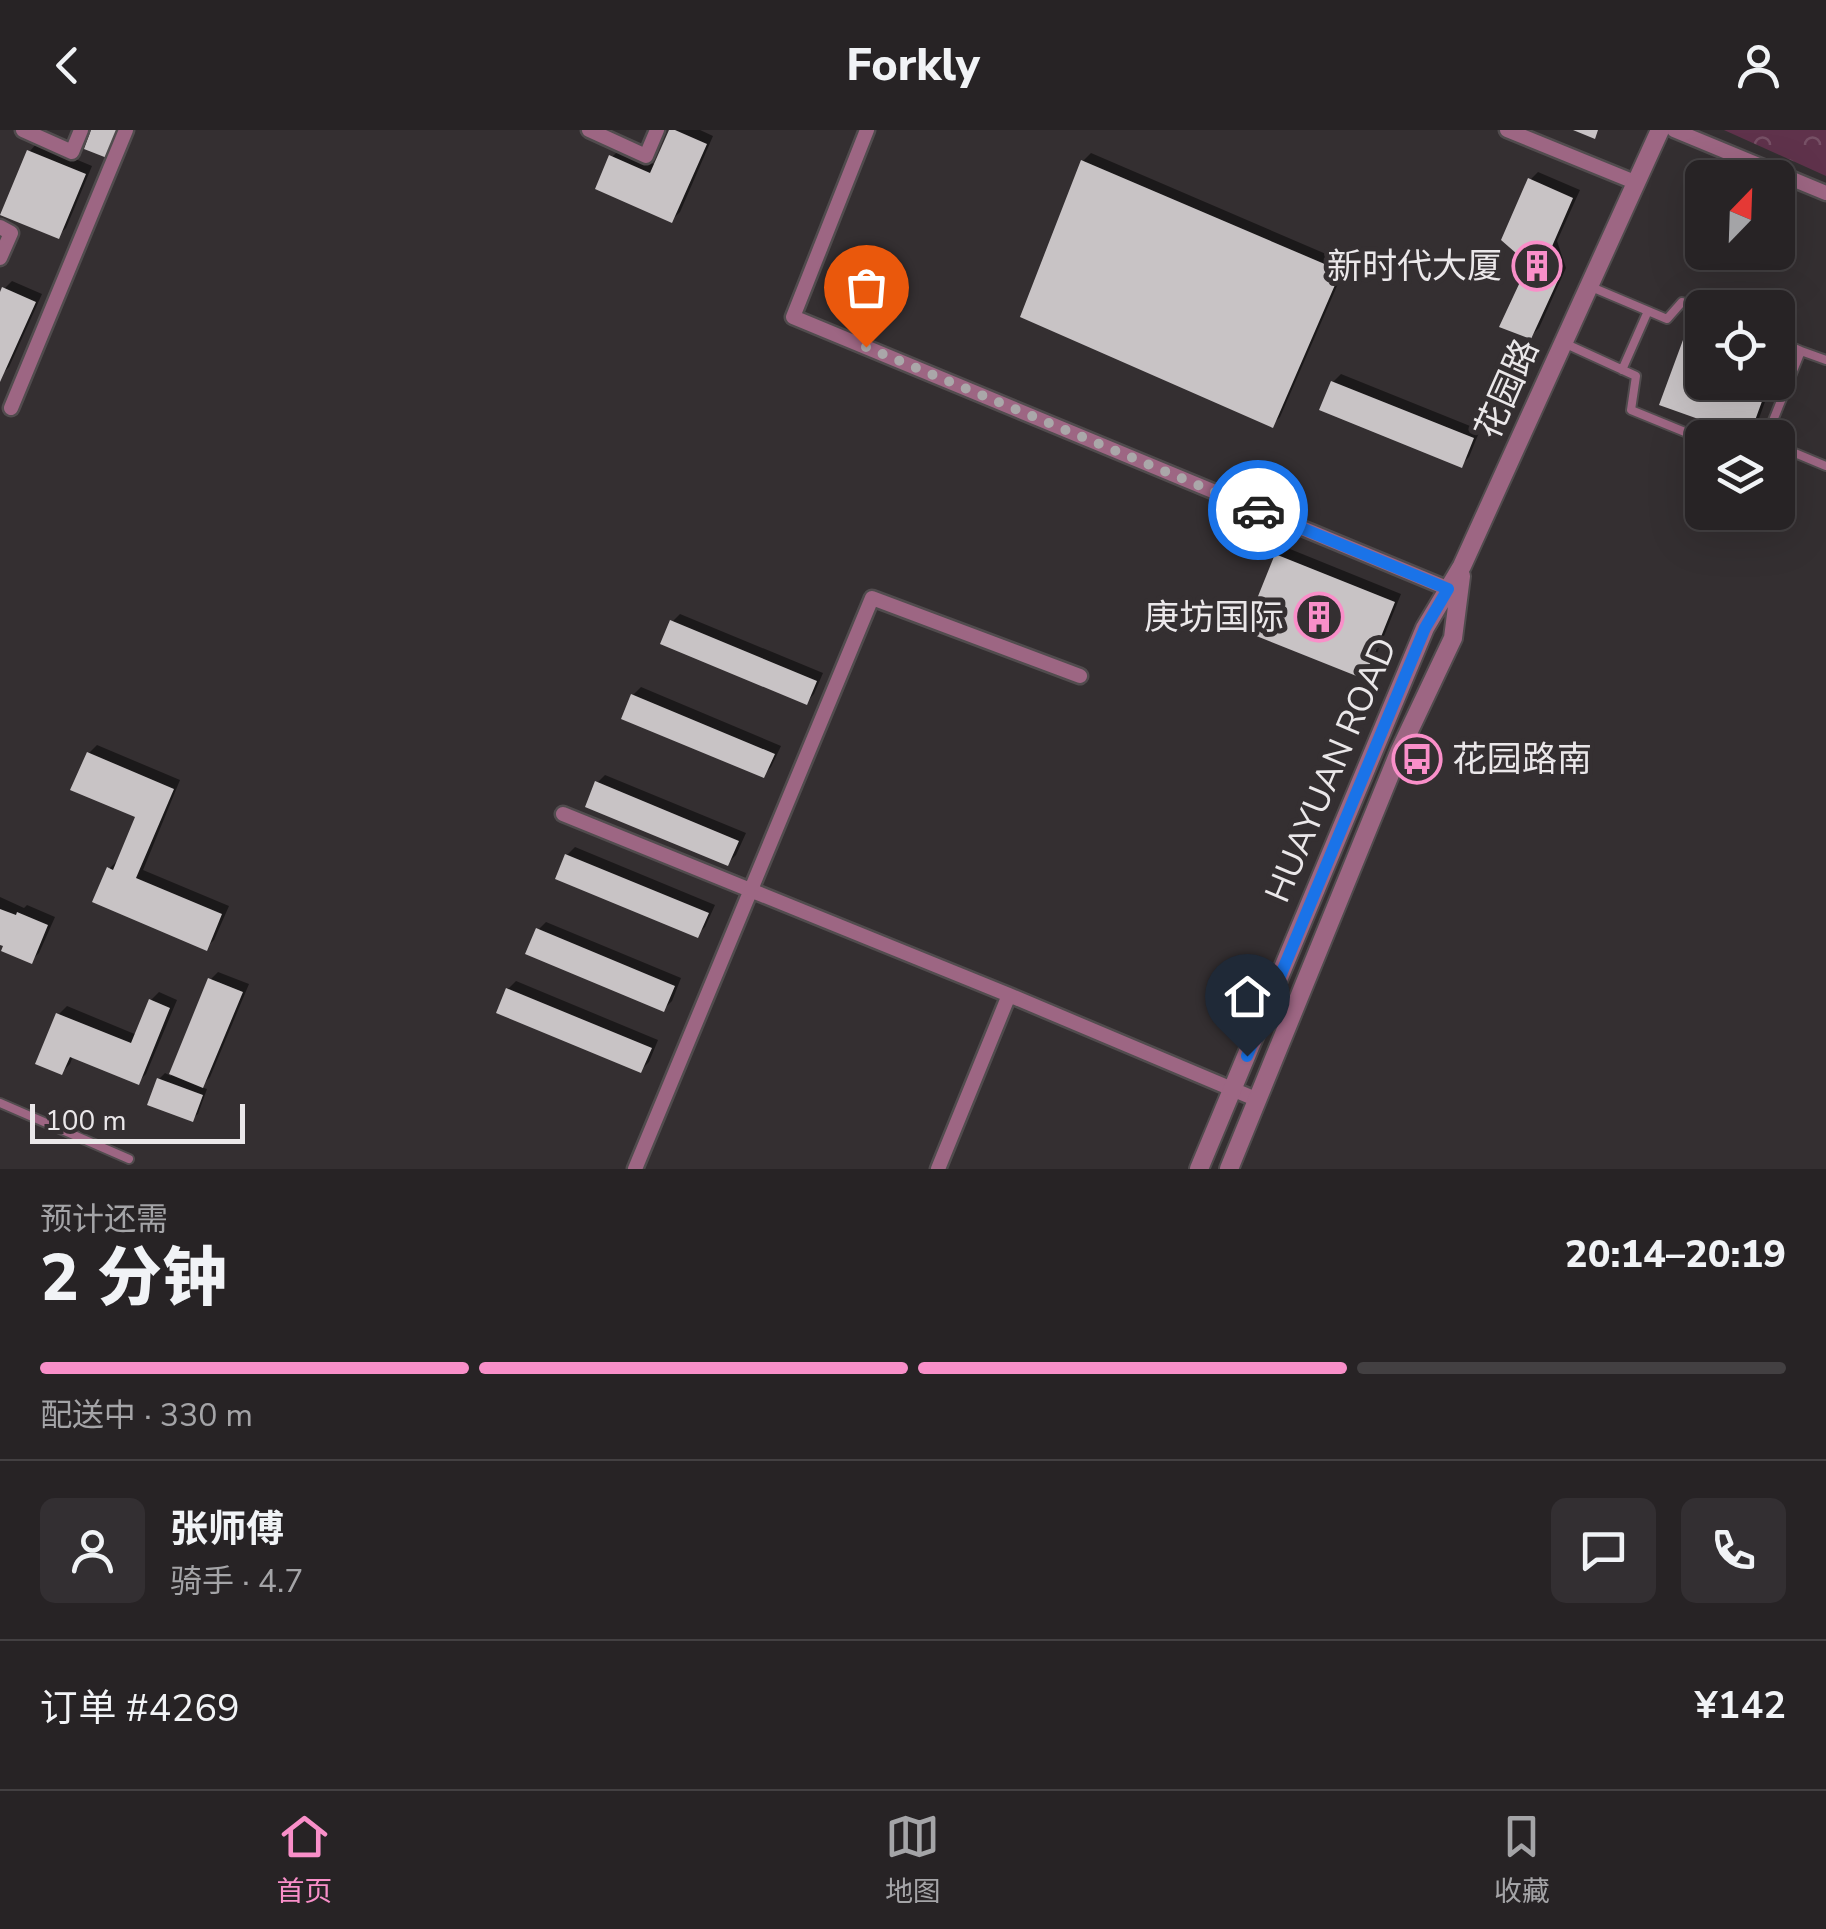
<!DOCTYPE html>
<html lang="zh">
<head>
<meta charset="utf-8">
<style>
  :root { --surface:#272325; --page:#332f32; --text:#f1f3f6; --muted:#a4a4a7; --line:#434042; --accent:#f98fc9 }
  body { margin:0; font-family:"Nunito Sans","Noto Sans SC",sans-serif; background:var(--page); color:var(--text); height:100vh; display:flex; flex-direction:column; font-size:38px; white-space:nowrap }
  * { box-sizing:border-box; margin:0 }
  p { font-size:32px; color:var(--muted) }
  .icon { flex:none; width:55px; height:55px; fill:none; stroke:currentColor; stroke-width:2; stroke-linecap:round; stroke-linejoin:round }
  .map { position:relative; height:1039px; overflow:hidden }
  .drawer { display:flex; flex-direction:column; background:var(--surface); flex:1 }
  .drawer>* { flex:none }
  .needle { width:65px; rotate:23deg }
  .fabs { position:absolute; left:1685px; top:30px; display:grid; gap:20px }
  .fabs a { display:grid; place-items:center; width:110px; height:110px; border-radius:15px; background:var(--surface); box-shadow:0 10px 40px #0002,0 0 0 2px var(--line); font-size:50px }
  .scale { position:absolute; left:30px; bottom:25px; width:215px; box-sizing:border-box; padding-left:10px; border:5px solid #eae7e9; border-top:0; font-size:28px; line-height:35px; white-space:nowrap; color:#eae7e9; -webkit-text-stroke:8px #342f31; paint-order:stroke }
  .pin { position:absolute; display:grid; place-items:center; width:85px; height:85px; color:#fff; margin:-102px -42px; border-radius:50% 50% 50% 0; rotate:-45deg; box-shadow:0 0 10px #0007 }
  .pin .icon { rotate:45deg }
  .courier { position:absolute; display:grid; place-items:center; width:100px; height:100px; margin:-50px; border:8px solid #1a73e8; border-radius:50%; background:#fff; color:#222; box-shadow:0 2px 12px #0007 }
  .summary em { font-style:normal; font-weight:800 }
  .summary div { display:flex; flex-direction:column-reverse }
  .summary { display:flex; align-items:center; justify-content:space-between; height:170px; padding:0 40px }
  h1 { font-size:65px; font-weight:800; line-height:75px }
  .bar { display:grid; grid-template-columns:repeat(4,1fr); gap:15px 10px; align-content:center; height:120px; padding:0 40px }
  .bar i { height:12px; border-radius:8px; background:var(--line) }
  .bar .on { background:var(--accent) }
  .bar p { grid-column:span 4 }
  .line { display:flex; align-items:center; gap:25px; padding:0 40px; border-top:2px solid var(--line) }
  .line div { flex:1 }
  .round { display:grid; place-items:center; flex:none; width:105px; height:105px; border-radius:15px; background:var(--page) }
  header { display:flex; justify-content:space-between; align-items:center; height:130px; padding:0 40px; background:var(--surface); font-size:45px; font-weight:800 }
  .tabs { display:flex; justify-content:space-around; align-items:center; height:140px; border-top:2px solid var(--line); background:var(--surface); font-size:28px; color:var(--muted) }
  .tabs a { display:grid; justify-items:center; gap:5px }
  .tabs .on { color:var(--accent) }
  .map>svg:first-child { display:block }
  .park { fill:url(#park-crowns) }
  .shadow { fill:#0007 }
  .building { fill:#c8c3c5 }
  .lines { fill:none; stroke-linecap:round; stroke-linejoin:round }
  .service-casing { stroke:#514c4e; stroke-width:12 }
  .minor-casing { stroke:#514c4e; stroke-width:19 }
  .tertiary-casing { stroke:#514c4e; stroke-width:22 }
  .service { stroke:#9d6683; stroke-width:8 }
  .minor { stroke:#9d6683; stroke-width:14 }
  .tertiary { stroke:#9d6683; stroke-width:18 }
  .done { stroke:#aaa7a9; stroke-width:10; stroke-dasharray:0 18 }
  .route { stroke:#1a73e8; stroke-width:12 }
  .labels { text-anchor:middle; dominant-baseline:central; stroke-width:10; stroke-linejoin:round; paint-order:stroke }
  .poi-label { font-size:35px; fill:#eae7e9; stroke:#342f31; text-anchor:end }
  .street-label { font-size:35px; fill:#eae7e9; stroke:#342f31 }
</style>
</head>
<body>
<header><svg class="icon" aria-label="back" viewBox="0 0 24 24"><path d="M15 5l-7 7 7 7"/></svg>Forkly<svg class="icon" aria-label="person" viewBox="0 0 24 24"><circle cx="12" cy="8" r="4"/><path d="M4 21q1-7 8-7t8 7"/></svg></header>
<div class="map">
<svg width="1826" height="1039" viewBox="0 0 1826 1039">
  <defs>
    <pattern id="park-crowns" width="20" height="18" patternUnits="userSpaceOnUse" patternTransform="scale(2.5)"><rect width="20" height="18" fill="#5f324b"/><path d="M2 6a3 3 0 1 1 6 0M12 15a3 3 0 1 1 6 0" fill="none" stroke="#765065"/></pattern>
  </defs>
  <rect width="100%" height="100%" fill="#342f31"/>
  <path class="park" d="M1724,0H1826V46Z"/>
  <path class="shadow" d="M671,0H700L713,6L680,82L672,90L612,27L620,19L656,35Z
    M37,13L92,36L66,98L58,106L30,21Z
    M1091,23L1347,133L1280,287L1272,295L1083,31Z
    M1538,42L1580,60L1557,111L1566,138L1539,198L1531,206L1530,50Z
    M12,151L42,164L9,237L1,245L0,169L4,159Z
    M1700,184L1702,185V252H1772L1756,297L1748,304L1663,273L1692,192Z
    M1778,213L1786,216L1778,238Z
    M1341,244L1480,300L1469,327L1461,335L1333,252Z
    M1285,417L1401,464L1371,538L1363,546L1277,425Z
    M680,484L823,543L814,564L807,572L672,492Z
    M641,557L781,616L771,637L763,645L633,565Z
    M97,615L180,650L143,740L229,776L214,810L206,818L109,739L117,731L138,686L89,623Z
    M605,645L746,703L736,725L728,733L597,653Z
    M575,717L715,775L705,797L697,805L567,725Z
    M0,767L24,778L27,775L55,787L39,823L31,831L0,812Z
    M546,792L681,848L672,871L664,879L538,800Z
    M218,842L249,854L210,947L201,957L207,959L198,984L192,989L159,949L165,943L171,946L210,850Z
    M516,851L658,910L649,932L641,940L508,859Z
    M159,862L177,870L146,944L138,952L73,926L70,934L62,942L59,884L67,876L137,905L151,870Z"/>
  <path class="building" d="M91,0H117L107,28L84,19Z
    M669,0H675L707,14L672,93L595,59L609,25L650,43Z
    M1573,0H1598L1595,9Z
    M27,20L86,44L59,109L0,85Z
    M1081,30L1341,141L1273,298L1020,187Z
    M1528,48L1573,68L1550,121L1559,148L1531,209L1499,197L1520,152L1517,124L1501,110Z
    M2,157L36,172L0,252V162Z
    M1690,191L1702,196V252H1769L1749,307L1659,275Z
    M1331,251L1474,308L1462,338L1319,280Z
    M1275,424L1395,472L1364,549L1244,501Z
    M670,490L817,551L807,575L660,514Z
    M631,564L775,624L764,648L621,589Z
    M87,622L174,659L136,748L222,784L207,821L92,772L107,737L113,740L135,687L70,660Z
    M595,651L739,711L728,736L585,677Z
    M565,724L709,783L698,808L555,749Z
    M0,779L16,785L17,782L48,795L32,834L1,821L3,816L0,815Z
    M536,798L675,856L664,882L525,824Z
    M208,848L243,862L203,958L169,944Z
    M506,858L652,918L641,943L496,883Z
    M149,869L170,878L139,955L70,927L62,945L35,934L56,883L131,913Z
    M157,948L203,965L193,992L147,975Z"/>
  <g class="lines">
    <g class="service-casing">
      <path id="service" d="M1589,156L1667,189L1682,172L1702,180
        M1564,213L1636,246L1631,280L1702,309
        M1801,221L1826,230
        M1622,240L1648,181
        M1766,308L1801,221L1778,211
        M1778,316L1826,336
        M0,973L129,1029"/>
    </g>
    <g class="minor-casing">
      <path id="minor" d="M23,0L72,22L81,0
        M589,0L646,26L657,0
        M867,0L793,187L1449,459
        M1507,0L1637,53
        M1674,0L1826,63
        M0,97L11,103L0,128
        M11,278L126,0
        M563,684L1009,865L1258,970
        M635,1039L872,468L1080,546
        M938,1039L1009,865"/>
    </g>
    <g class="tertiary-casing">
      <path id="tertiary" d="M1199,1039L1425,498L1462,436L1660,0
        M1229,1039L1400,620L1453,508L1461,446"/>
    </g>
    <use href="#service" class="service"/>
    <use href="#minor" class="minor"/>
    <use href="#tertiary" class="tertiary"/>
  </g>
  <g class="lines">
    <path class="done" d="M866,217L1258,380"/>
    <path class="route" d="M1247,926L1425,498L1448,459L1258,380"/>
  </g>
  <defs>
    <g id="building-ring" transform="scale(2.5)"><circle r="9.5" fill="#342f31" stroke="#f98fc9" stroke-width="1.5"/><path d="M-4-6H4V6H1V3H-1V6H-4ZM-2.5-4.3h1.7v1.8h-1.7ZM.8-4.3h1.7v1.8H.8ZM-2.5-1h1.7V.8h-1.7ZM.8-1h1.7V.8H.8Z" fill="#f98fc9"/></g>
    <g id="bus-ring" transform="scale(2.5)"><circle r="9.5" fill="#342f31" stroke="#f98fc9" stroke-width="1.5"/><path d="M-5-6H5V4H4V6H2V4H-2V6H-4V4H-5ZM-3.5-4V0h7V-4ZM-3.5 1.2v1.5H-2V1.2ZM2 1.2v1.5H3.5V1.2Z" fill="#f98fc9"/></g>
  </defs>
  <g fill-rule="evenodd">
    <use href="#building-ring" x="1537" y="136"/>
    <use href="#building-ring" x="1319" y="487"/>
    <use href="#bus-ring" x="1417" y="629"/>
  </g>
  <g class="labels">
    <g class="poi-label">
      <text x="1502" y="136">新时代大厦</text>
      <text x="1284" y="487">庚坊国际</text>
      <text x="1452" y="629" text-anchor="start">花园路南</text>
    </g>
    <g class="street-label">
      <text transform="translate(1507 259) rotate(-66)">花园路</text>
      <text transform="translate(1331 640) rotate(-67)">HUAYUAN ROAD</text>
    </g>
  </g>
</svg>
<div class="fabs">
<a><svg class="needle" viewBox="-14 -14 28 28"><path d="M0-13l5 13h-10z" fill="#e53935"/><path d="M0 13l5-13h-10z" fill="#a4a4a7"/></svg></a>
<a><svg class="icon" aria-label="locate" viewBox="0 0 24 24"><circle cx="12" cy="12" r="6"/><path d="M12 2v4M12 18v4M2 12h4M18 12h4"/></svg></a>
<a><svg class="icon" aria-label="layers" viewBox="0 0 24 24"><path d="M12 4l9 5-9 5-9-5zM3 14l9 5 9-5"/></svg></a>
</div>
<div class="scale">100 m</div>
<div class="pin" style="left:866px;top:217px;background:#ea580c"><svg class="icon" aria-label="bag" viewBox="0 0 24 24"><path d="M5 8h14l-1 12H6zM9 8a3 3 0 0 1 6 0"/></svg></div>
<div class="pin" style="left:1247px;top:926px;background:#1f2937"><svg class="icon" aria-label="home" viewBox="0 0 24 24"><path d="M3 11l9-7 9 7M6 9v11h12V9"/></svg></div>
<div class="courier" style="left:1258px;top:380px"><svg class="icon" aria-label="car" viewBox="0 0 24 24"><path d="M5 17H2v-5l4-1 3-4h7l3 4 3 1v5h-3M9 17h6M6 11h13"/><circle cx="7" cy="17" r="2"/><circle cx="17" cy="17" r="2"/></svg></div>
</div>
<section class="drawer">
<div class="summary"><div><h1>2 分钟</h1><p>预计还需</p></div><em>20:14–20:19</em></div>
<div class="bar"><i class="on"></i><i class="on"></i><i class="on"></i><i></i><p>配送中 · 330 m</p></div>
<div class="line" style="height:180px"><a class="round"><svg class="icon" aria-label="person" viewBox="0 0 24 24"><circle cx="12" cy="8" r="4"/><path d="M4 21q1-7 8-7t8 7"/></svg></a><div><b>张师傅</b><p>骑手 · 4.7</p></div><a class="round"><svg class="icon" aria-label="chat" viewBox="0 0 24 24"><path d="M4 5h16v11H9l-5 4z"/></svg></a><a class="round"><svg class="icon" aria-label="phone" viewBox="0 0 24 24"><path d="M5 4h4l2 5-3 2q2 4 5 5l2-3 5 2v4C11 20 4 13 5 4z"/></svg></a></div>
<div class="line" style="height:130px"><div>订单 #4269</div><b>¥142</b></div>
</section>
<nav class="tabs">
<a class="on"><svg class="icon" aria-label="home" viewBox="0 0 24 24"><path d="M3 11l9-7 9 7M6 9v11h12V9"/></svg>首页</a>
<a><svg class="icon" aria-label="map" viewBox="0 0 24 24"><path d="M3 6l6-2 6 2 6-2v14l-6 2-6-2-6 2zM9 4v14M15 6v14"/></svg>地图</a>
<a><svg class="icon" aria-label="saved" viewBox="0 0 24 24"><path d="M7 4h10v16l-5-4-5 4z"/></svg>收藏</a>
</nav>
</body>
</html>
